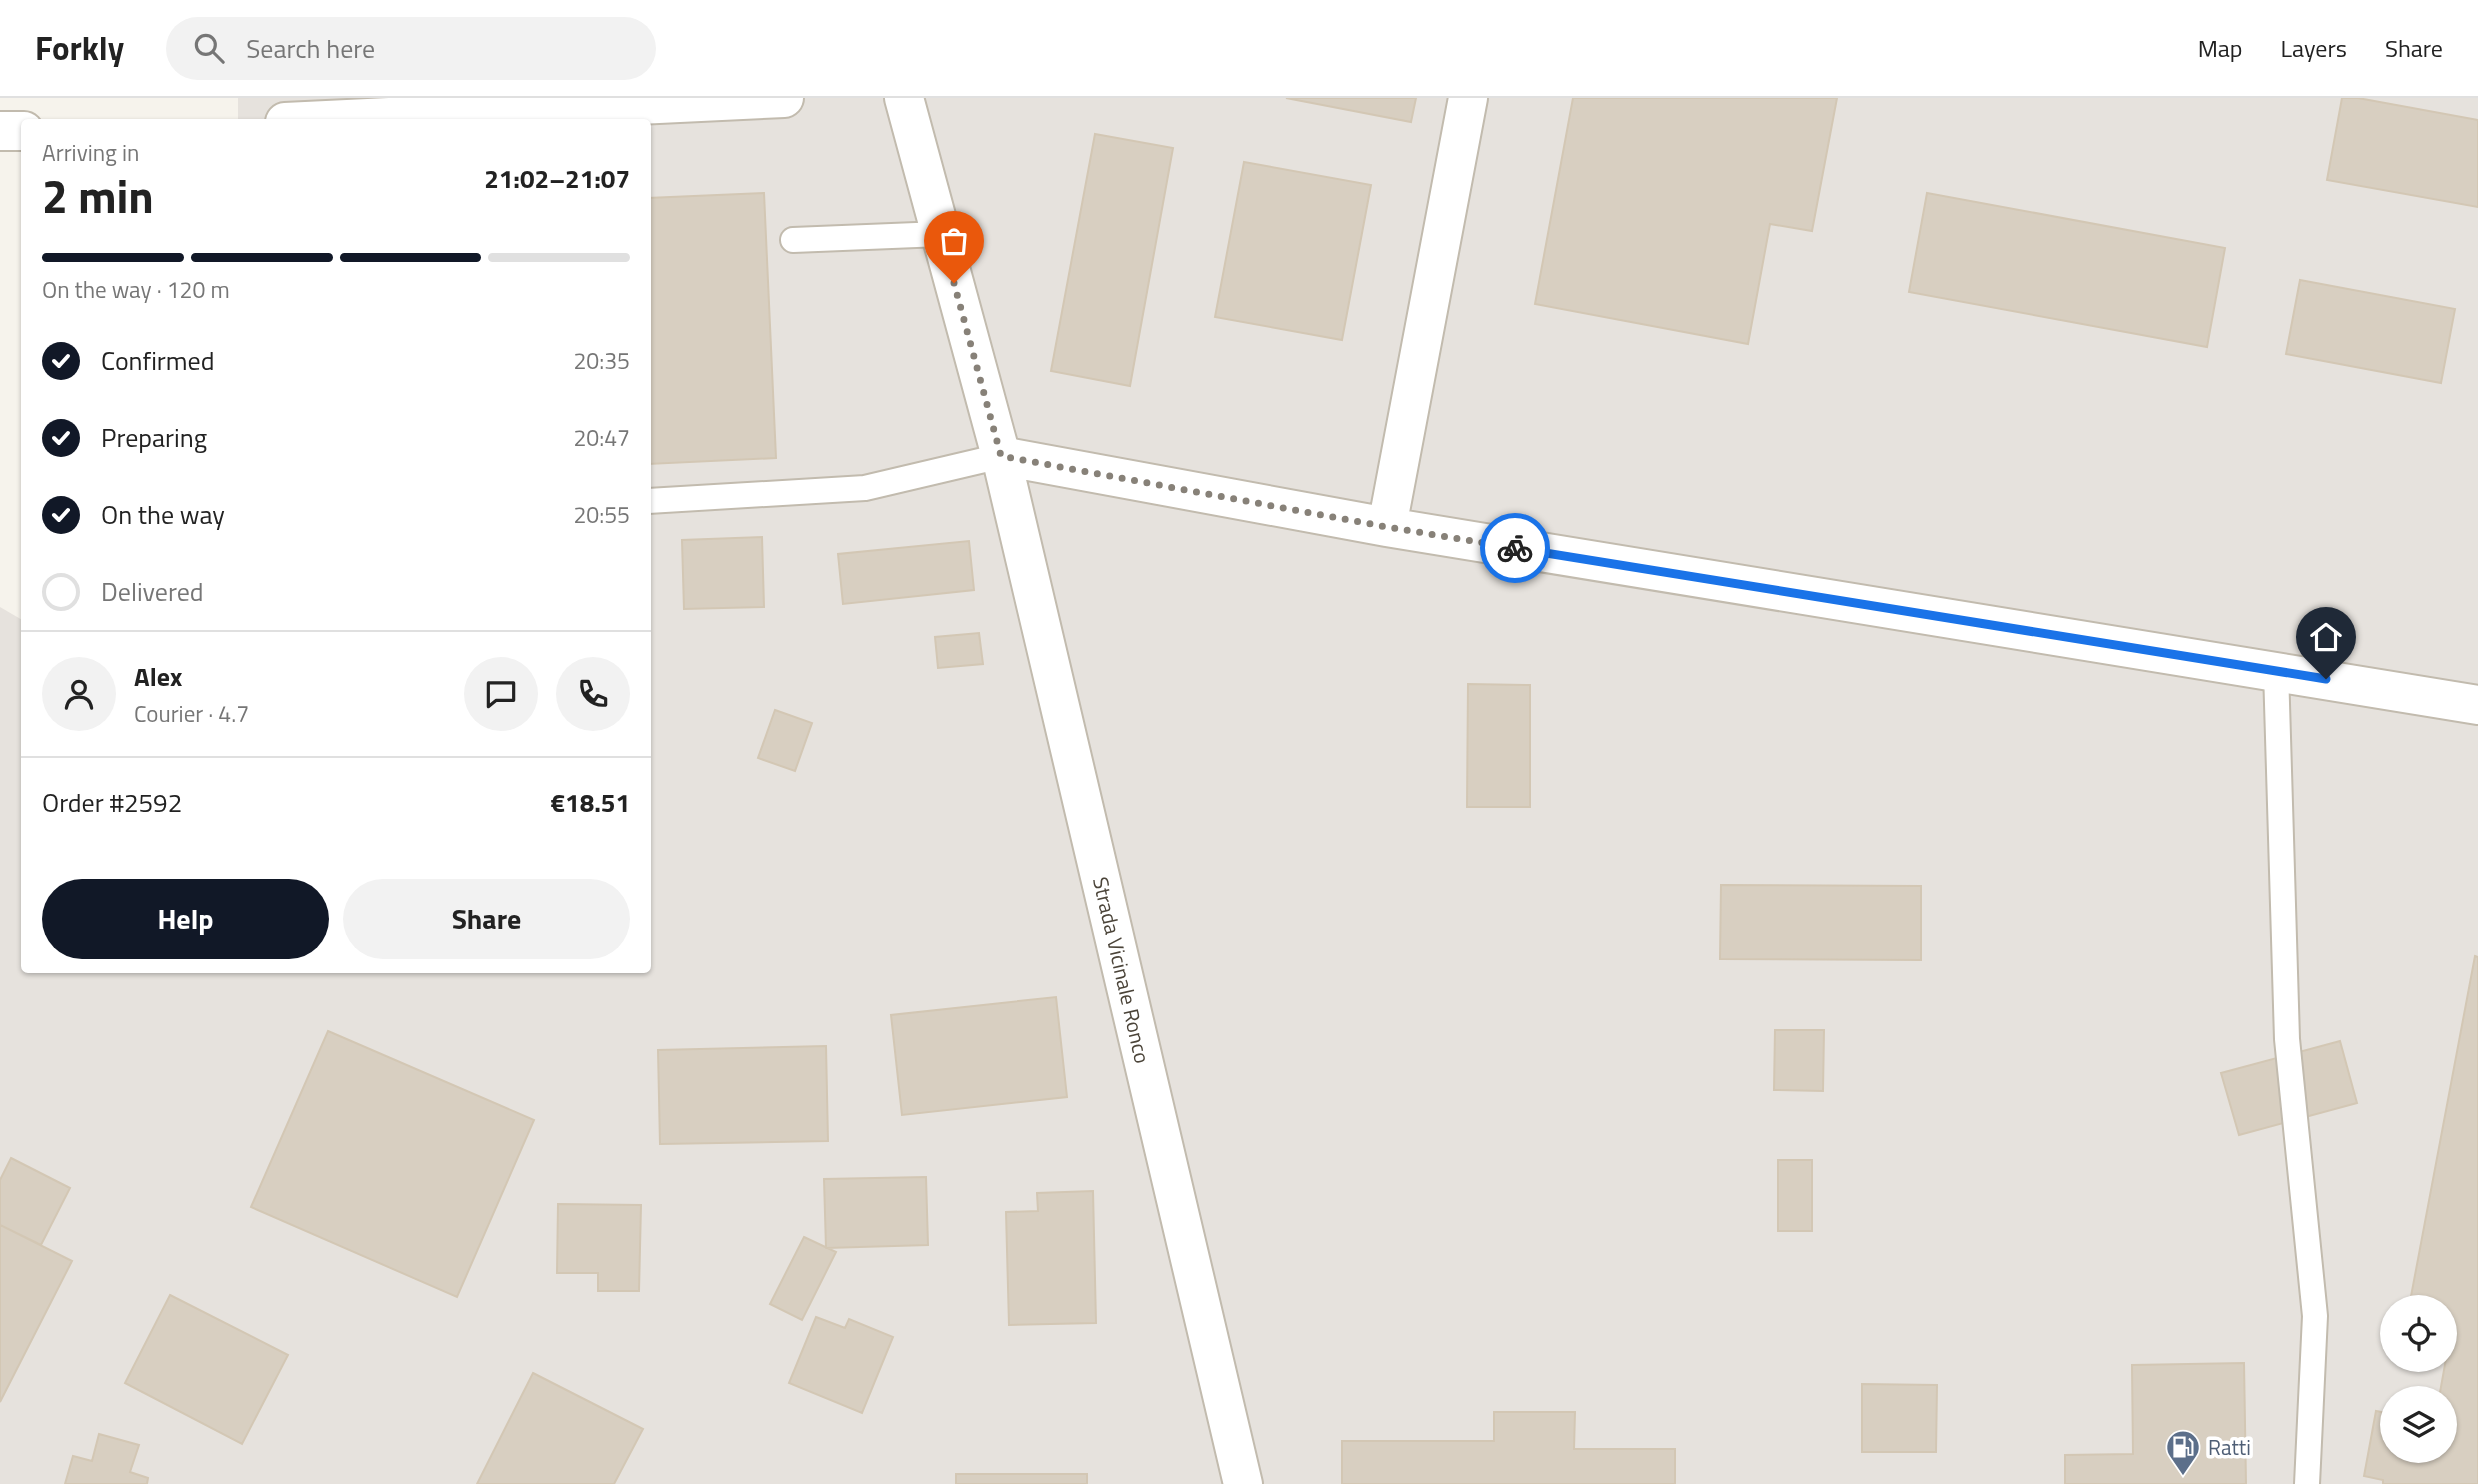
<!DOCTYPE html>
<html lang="en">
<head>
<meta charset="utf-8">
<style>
  :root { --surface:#fff; --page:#f2f2f2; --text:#222; --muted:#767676; --line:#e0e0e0; --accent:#111827 }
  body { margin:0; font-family:"Titillium Web",sans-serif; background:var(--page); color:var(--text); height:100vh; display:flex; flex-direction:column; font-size:26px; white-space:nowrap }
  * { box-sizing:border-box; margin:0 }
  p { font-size:23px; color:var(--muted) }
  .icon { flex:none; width:38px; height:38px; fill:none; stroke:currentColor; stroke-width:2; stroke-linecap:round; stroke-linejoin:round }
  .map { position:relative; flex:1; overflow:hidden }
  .sheet { position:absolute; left:21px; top:21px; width:630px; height:854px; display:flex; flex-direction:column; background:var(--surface); border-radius:7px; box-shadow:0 2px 5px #0004 }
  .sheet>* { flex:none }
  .fabs { position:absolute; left:2380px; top:1197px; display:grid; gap:14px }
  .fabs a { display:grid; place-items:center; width:77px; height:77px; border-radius:50%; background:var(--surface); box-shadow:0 2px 5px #0004; font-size:35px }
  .pin { position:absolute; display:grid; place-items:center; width:60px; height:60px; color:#fff; margin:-72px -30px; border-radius:50% 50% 50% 0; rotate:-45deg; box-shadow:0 0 7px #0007 }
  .pin .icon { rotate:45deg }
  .courier { position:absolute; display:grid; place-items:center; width:70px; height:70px; margin:-35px; border:5px solid #1a73e8; border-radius:50%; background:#fff; color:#222; box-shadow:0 2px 9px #0007 }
  .headline em { font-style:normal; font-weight:700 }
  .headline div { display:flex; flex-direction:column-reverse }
  .headline { display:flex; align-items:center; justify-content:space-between; height:119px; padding:0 21px }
  h1 { font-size:46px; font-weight:700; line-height:52px }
  .bar { display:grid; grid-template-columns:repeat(4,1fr); gap:10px 7px; align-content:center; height:84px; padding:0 21px }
  .bar i { height:9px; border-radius:5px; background:var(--line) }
  .bar .selected { background:var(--accent) }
  .bar p { grid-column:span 4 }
  .line { display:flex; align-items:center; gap:18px; padding:0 21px; border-top:2px solid var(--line) }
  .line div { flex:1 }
  .round { display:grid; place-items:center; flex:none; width:74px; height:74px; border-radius:37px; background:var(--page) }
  ol { padding:0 21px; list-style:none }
  li { display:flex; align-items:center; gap:21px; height:77px }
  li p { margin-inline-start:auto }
  li .icon { padding:7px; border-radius:50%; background:var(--accent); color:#fff; stroke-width:4 }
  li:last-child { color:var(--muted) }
  li i { width:38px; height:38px; border:4px solid var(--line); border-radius:50% }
  .action { display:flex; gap:14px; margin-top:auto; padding:14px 21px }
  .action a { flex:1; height:80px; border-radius:42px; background:var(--accent); color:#fff; font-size:28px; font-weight:700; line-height:80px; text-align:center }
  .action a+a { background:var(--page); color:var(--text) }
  header { display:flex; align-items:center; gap:42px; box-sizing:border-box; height:98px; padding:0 35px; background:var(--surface); border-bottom:2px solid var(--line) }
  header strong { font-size:33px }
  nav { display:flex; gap:38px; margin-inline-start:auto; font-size:24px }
  .search { width:490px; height:63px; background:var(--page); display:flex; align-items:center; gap:18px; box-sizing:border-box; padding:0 24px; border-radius:38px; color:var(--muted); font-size:26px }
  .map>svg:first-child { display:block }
  .industrial { fill:#e6e2dd; fill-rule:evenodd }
  .building { fill:#d8cfc1; stroke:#d3c7b4; stroke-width:2 }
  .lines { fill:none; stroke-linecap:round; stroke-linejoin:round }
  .service-casing { stroke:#c2bbae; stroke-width:28 }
  .minor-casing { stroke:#c2bbae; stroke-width:42 }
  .service { stroke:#fff; stroke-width:24 }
  .minor { stroke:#fff; stroke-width:38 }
  .done { stroke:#878178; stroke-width:7; stroke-dasharray:0 12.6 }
  .route { stroke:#1a73e8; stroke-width:9 }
  .labels { text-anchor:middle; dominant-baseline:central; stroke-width:7; stroke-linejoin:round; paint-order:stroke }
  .street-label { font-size:21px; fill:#4b4439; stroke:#fff }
  .service-label { font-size:21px; fill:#4e5e75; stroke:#fff; text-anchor:start }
</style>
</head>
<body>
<header>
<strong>Forkly</strong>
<div class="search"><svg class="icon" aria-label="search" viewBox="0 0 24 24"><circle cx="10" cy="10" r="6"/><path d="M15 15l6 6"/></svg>Search here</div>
<nav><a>Map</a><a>Layers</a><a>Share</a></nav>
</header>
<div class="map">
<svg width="2478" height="1386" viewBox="0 0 2478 1386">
  <rect width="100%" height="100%" fill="#f6f3ec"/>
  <path class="industrial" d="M238,0H2478V1386H0V509L24,523V872H648V24H238ZM2392,1209H2445V1262H2392ZM2392,1300H2445V1353H2392Z"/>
  <path class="building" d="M1286,0H1416L1411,24Z
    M1573,0H1837L1812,133L1770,126L1748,246L1535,206Z
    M2342,0H2358L2478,22V109L2327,82Z
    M1095,36L1173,50L1130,288L1051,273Z
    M1244,64L1371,87L1342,242L1215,219Z
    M764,95L776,360L648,366V100Z
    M1927,95L2225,150L2207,249L1909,194Z
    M2300,182L2455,211L2441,285L2286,256Z
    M762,439L764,509L684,511L682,442Z
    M969,443L974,492L843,506L838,456Z
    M979,535L983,566L938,570L935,539Z
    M1468,586L1530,587V709H1467Z
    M775,612L812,625L795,673L758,660Z
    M1721,787L1921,788V862L1720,861Z
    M2475,858L2478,859V1386H2383V1382L2364,1378L2376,1313L2392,1316V1353H2445V1300H2439L2453,1222L2445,1221V1209H2409Z
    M1056,899L1067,999L902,1017L891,917Z
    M1775,932H1824L1823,993L1774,992Z
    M328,933L534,1022L457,1199L251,1109Z
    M2340,943L2357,1005L2239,1037L2221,975Z
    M826,948L828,1043L660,1046L658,952Z
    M11,1060L70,1090L41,1147L0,1127V1082Z
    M1778,1062H1812V1133H1778Z
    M926,1079L928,1147L826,1150L824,1081Z
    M1093,1093L1096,1225L1009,1227L1006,1114L1038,1113L1037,1095Z
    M558,1106L641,1107L639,1193H598V1175H557Z
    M0,1127L72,1163L0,1304Z
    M804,1139L836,1154L802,1222L770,1206Z
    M170,1197L288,1257L242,1346L125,1285Z
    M816,1219L845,1230L849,1221L893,1239L862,1315L789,1285Z
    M2244,1265L2246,1386H2065V1357L2133,1356L2132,1267Z
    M533,1275L643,1331L614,1386H477Z
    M1862,1286L1937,1287L1936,1354H1862Z
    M1494,1314H1575L1574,1351H1675V1386H1342V1343H1494Z
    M99,1336L139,1347L130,1374L148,1380L147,1386H65L73,1358L92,1363Z
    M956,1376H1087V1386H956Z"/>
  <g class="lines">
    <g class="service-casing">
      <path id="service" d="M793,142L941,136
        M648,403L865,390L1001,358
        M2276,572L2287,941L2315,1218L2307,1386"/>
    </g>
    <g class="minor-casing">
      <path id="minor" d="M904,0L1001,358L1243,1386
        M285,24L784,0
        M0,33H24
        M1001,358L1387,429L2478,607
        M1387,429L1468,0"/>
    </g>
    <use href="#service" class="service"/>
    <use href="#minor" class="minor"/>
  </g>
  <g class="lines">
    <path class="done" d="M954,185L1001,358L1387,429L1515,450"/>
    <path class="route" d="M1515,450L2326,581"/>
  </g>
  <defs>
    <g id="fuel-pin" transform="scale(1.75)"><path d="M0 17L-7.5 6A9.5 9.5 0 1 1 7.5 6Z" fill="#5c6f8a" stroke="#fff"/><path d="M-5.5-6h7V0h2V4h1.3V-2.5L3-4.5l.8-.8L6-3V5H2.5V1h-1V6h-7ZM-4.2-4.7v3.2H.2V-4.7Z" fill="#fff"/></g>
  </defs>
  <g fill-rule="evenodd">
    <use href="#fuel-pin" x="2183" y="1349"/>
  </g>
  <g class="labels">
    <g class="street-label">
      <text transform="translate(1122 872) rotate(77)">Strada Vicinale Ronco</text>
    </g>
    <g class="service-label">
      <text x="2208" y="1349">Ratti</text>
    </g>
  </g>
</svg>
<div class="fabs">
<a><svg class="icon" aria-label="locate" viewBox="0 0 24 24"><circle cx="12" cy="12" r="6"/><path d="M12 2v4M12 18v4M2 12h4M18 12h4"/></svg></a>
<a><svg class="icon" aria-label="layers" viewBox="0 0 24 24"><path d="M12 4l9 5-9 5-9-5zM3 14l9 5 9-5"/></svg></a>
</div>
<div class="pin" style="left:954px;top:185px;background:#ea580c"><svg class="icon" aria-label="bag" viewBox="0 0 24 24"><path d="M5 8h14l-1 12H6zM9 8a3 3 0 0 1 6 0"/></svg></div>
<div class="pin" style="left:2326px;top:581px;background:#1f2937"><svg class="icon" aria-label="home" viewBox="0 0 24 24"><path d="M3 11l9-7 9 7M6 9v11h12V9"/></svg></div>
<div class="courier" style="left:1515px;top:450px"><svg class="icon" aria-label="bike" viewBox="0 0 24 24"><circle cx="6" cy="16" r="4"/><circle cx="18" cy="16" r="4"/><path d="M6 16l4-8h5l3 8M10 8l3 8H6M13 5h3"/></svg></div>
<section class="sheet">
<div class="headline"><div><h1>2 min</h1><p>Arriving in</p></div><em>21:02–21:07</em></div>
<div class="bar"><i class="selected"></i><i class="selected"></i><i class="selected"></i><i></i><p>On the way · 120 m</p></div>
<ol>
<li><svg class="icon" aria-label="check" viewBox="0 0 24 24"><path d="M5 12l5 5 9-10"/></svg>Confirmed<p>20:35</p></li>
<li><svg class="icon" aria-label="check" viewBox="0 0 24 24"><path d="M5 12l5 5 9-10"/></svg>Preparing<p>20:47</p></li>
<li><svg class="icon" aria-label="check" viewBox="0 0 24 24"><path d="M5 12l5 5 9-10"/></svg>On the way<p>20:55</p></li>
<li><i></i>Delivered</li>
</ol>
<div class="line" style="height:126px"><a class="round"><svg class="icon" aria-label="person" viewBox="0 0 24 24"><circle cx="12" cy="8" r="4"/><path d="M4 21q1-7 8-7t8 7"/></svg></a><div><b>Alex</b><p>Courier · 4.7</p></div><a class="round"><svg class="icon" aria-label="chat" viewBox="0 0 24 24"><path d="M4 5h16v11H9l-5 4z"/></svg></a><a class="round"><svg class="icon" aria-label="phone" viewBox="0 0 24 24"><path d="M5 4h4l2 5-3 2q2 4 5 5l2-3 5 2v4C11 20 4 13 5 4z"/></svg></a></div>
<div class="line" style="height:91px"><div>Order #2592</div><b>€18.51</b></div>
<div class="action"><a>Help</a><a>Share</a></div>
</section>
</div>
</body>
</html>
